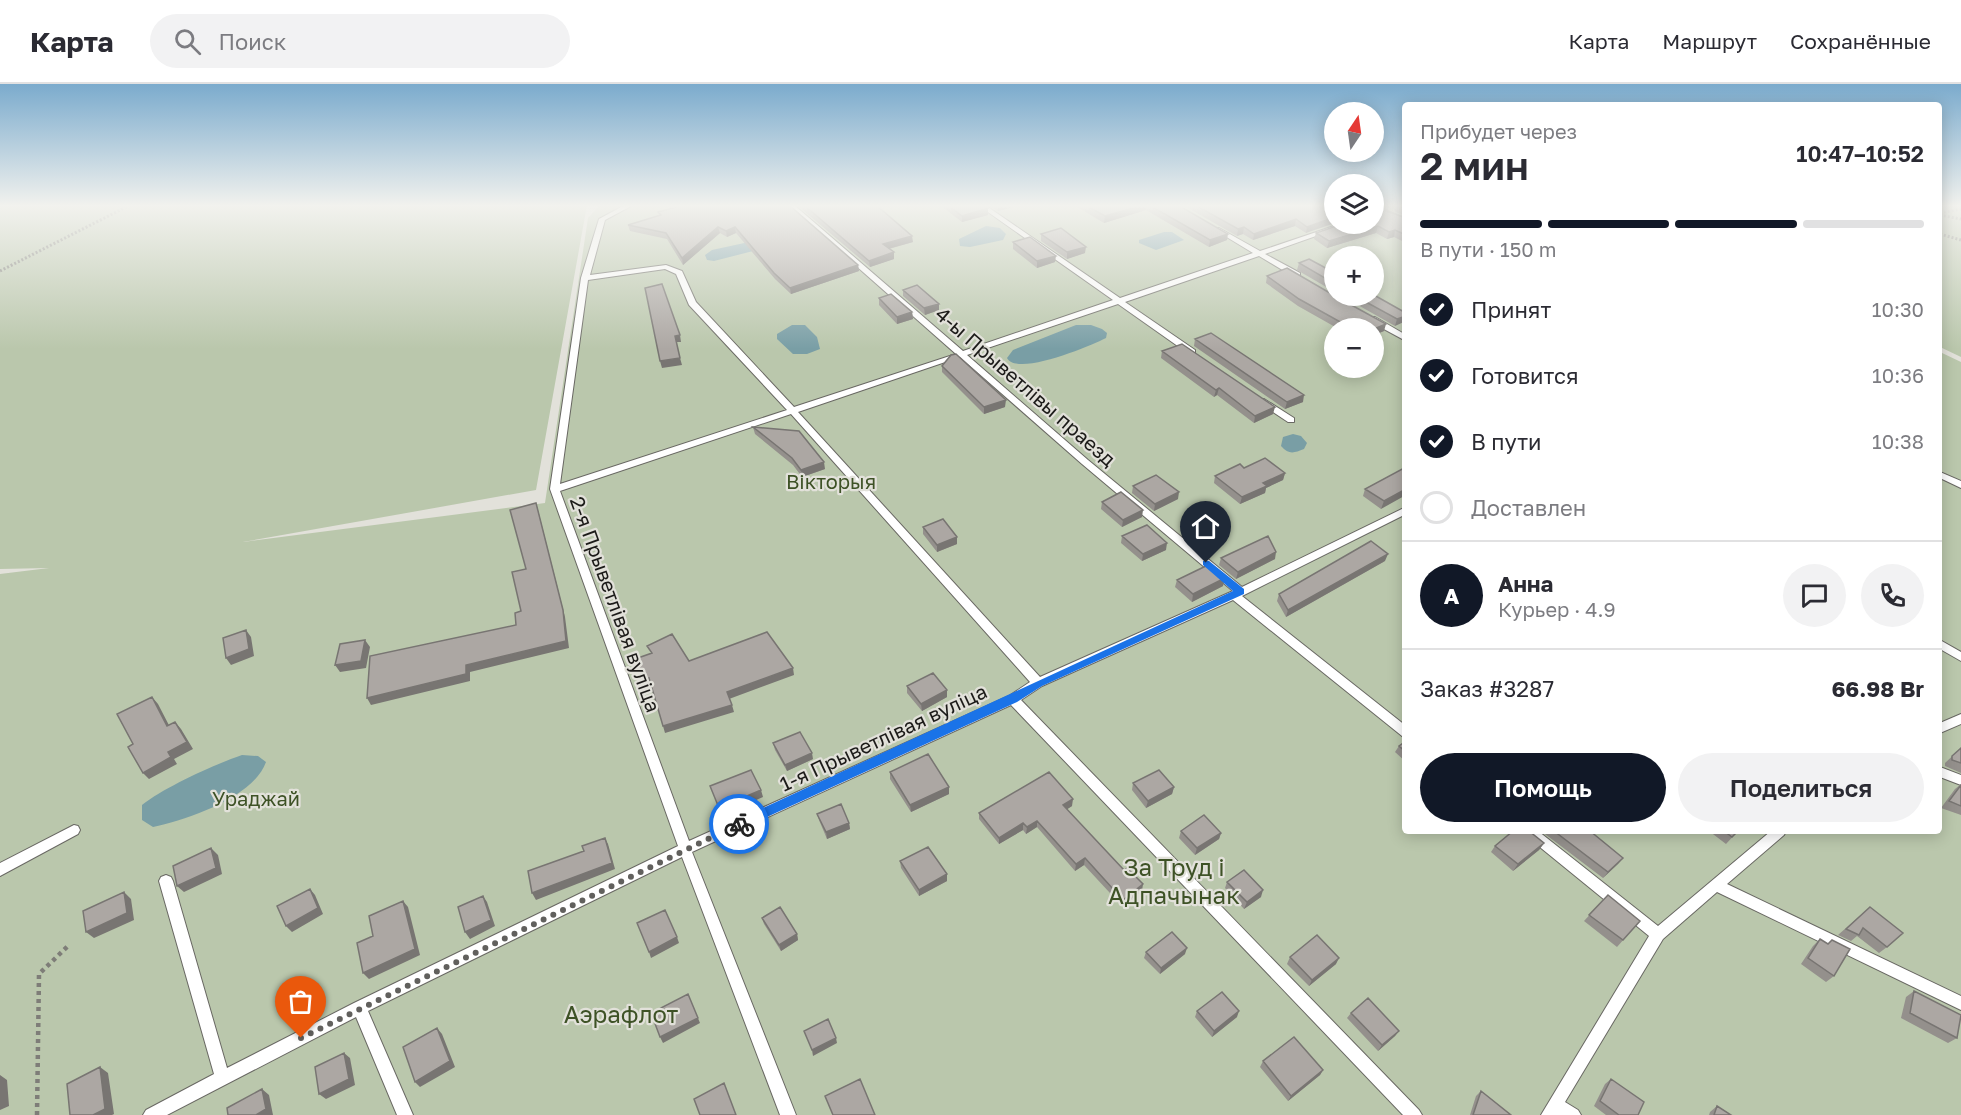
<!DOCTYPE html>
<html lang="ru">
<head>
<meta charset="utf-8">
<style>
  :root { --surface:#fff; --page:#f2f2f3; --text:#2b2b33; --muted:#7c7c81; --line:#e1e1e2; --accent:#111827 }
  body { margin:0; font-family:"Golos Text",sans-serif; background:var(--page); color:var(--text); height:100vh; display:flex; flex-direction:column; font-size:22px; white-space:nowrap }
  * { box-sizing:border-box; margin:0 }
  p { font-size:20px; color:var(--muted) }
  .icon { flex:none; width:33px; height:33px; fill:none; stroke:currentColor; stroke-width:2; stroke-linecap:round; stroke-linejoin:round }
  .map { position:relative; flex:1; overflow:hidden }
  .side { position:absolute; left:1402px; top:18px; width:540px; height:732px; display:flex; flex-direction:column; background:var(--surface); border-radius:6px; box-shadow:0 3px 15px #0003 }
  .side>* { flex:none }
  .needle { width:39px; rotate:13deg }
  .controls { position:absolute; left:1324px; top:18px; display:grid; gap:12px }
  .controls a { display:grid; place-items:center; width:60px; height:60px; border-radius:50%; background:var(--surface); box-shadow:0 3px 15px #0003; font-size:30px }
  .pin { position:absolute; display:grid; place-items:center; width:51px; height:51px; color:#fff; margin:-62px -26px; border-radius:50% 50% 50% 0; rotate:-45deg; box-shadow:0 0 6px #0007 }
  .pin .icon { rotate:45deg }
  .courier { position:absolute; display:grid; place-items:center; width:60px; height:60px; margin:-30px; border:4px solid #1a73e8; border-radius:50%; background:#fff; color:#222; box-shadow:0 2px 8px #0007 }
  .headline em { font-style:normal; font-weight:600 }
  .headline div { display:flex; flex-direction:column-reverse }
  .headline { display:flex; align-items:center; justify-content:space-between; height:102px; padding:0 18px }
  h1 { font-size:39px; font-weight:600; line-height:45px }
  .bar { display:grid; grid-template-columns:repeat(4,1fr); gap:9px 6px; align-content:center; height:72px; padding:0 18px }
  .bar i { height:8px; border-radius:4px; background:var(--line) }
  .bar .active { background:var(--accent) }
  .bar p { grid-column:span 4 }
  .line { display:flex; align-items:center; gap:15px; padding:0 18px; border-top:2px solid var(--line) }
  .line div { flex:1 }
  .round { display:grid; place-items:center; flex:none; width:63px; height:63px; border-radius:32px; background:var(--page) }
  ol { padding:0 18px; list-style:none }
  li { display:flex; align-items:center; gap:18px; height:66px }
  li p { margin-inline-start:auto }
  li .icon { padding:6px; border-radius:50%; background:var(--accent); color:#fff; stroke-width:4 }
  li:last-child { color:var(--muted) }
  li i { width:33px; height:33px; border:3px solid var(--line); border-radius:50% }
  .primary-button { display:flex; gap:12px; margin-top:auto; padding:12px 18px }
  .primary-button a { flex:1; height:69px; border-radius:36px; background:var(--accent); color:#fff; font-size:24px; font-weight:600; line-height:69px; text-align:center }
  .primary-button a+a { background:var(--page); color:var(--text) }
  header { display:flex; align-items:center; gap:36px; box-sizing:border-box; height:84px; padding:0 30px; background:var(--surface); border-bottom:2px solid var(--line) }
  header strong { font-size:28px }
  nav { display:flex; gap:33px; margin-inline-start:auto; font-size:21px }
  .search { width:420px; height:54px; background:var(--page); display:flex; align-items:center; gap:15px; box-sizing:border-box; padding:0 21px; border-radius:33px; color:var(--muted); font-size:22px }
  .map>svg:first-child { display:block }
  .green { fill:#bac7ac; fill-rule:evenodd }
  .water { fill:#799ea5 }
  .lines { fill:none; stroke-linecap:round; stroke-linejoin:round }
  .lane-casing { stroke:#696863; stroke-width:2 }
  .path-far1 { stroke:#7e7d78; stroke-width:3; stroke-dasharray:2 2; stroke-linecap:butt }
  .path { stroke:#7e7d78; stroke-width:4.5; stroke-dasharray:4 4; stroke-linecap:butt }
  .lane { fill:#fff; fill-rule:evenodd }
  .wall { fill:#94908c }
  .shaded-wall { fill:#787572 }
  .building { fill:#aca7a3; stroke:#787572; stroke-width:1.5 }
  .route { fill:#1a73e8 }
  .done { stroke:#61605d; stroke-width:6; stroke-dasharray:0 10.8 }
  .labels { text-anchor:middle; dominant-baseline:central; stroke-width:4.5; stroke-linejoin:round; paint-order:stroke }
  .street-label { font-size:20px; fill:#1c1b19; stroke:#e2e1da }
  .park-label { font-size:20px; fill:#3e5226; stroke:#e2e1da }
  .near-park-label { font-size:24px; fill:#3e5226; stroke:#e2e1da }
</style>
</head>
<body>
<header>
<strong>Карта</strong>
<div class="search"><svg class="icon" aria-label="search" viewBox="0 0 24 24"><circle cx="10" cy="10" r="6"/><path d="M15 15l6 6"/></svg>Поиск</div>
<nav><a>Карта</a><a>Маршрут</a><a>Сохранённые</a></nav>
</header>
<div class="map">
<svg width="1961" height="1031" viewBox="0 0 1961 1031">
  <rect width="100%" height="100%" fill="#e2e1da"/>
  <path class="green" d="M0,121H587L536,406L243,458L545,419L588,134L600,121H1335V140H1374V121H1405L1406,747H1940V268L1961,278V1031H0V490L49,484L0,485ZM1335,172H1374V212H1335ZM1335,244H1374V284H1335Z
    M1940,121H1961V273L1940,263Z"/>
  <path class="water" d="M986,142L1000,144L1006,150L1003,156L970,163L960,162L959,155Z
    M1164,148H1172L1184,156L1156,166L1139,159V156Z
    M749,158L757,166L714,177L707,176L705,171L712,166Z
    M792,241H805L817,253L820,265L807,270H793L777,255V250Z
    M1076,241H1091L1102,245L1107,249L1106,254C1090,262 1017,293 1007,274L1013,266Z
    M1293,350L1301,352L1307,359L1304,365C1294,369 1289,371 1281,362L1283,353Z
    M242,671L258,672L266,678C254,713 187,736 153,743L142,736V721C165,703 213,681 242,671Z"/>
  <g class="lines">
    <g class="lane-casing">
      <path id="lane" d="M625,121H633L605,136L590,191L666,181L682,187L696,218L794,323L956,270L787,121H794L963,267L1113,216L978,121H985L1120,214L1253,169L1215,146V144H1219L1260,167L1340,140H1348L1347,141L1265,170L1300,189V193H1294L1259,172L1125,218L1195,266V270H1189L1118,220L967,271L1088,376L1242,503L1406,423V430L1242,512L1406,642V654L1402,652L1233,516L1042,602L1021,616L1419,1026L1422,1031H1403L1011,621L692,768L796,1031H780L682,773L368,927L413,1031H397L356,933L167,1031H143L146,1026L214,990L159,797L161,793L166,791L171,793L173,797L227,984L354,919L678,762L550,405L581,194L599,135ZM665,185L676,190L689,221L787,326L560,400L588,196ZM960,273L1082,380L1233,507L1040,593L798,328ZM791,330L1030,598L1009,612L689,757L560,407Z
        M1374,121L1406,135V140L1374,125Z
        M1369,233H1375L1406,251V257L1369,237Z
        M1264,315L1294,334V338H1288L1261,320V316Z
        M1940,388L1961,397V404L1940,394Z
        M1940,556L1961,568V577L1940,565Z
        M1961,630V640L1940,649V639Z
        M1940,683L1961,691V701L1940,693Z
        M74,741L78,742L80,746L78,750L0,792V779Z
        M1523,747H1538L1658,842L1771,747H1786L1784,751L1727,800L1961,912V926L1717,808L1663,855L1565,1018L1578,1026L1581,1031H1541L1649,852L1525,751Z"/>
    </g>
    <path class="path-far1" d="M1940,129L1961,125
      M1940,131L1961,135
      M1940,150L1961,156
      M0,187L130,121"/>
    <path class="path" d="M37,1031L39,890L68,862"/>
    <use href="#lane" class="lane"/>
  </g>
  <path class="wall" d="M684,121L858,181L859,187L791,210L775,195L736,149L727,153L720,149L683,181L667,155L630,147L628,141L659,131L658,128Z
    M797,121H876L913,158L889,165L894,168V175L870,183Z
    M940,121H983L988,124V131L962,138Z
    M988,121H1017V122L998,127Z
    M1074,121H1178L1227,156L1209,163L1146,126L1104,139Z
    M1183,121H1335L1306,149L1295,142L1253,156L1243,150L1237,152Z
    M1396,121H1406V132L1394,127Z
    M1378,124L1406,134V159L1394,153L1387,155L1376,149L1327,164L1314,155L1316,149L1374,140Z
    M1041,150L1085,169L1067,175L1041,157Z
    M1013,158L1055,178L1037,184L1013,165Z
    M1299,179L1335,189V208L1297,186Z
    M1267,192L1384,247L1374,251V244H1337L1298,222L1266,199Z
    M903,206L939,220V226L925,231L903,212Z
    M1342,212H1374L1406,229L1395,242Z
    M879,214L912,228L913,235L897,240L879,221Z
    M1195,255L1303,318L1285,325L1194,262Z
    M1162,267L1273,330L1254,339L1217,311L1214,313L1161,274Z
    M942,282L1005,323L984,330L942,288Z
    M753,343L825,385L802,393L793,381L755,350Z
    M1406,383L1381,425L1363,412L1365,405Z
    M1244,384L1285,389L1283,396L1266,404L1265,409L1240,420L1214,399L1215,392Z
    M1133,402L1178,415L1154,427L1132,409Z
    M1102,418L1142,433L1122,443L1101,425Z
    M923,443L957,460L937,468L923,450Z
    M1122,452L1166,466L1142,477L1121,459Z
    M1221,474L1275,475L1236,495L1219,481Z
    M1385,477L1286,533L1277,517L1279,510Z
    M1177,496L1223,502L1192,518L1175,503Z
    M907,602L947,606V613L922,627L907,609Z
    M1406,657V678L1395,668L1399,662Z
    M773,659L813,675L787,687L775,666Z
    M1961,664V689L1945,682V679Z
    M890,688L949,703V710L911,728L890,695Z
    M1133,699L1174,703L1172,710L1146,724L1132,706Z
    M1961,700V731L1941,724L1955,705Z
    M1072,722L1067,725L1142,807L1122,822L1084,781L1075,787L1037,743L1026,750L1023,746L999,760L979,735V729Z
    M817,730L849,739L850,745L827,755L819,736Z
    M1181,747L1221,749L1219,755L1195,771L1179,754Z
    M1541,747H1590L1623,774L1603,794Z
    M1709,747H1738L1726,760Z
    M1544,759L1539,766L1513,787L1491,768L1495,762Z
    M900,777L947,797L919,812L901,784Z
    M1227,798L1261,813L1244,825L1225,804Z
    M1608,811L1640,837L1617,863L1584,837Z
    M1870,823L1887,863L1879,869L1857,852L1851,857L1838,851Z
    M762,834L797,850L798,856L781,867L764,840Z
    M1820,855L1834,892L1826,898L1801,880L1813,862Z
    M1146,868L1185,870L1160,890L1144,874Z
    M1290,873L1336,880L1309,902L1287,880Z
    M1914,907L1957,954L1948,959L1901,934L1906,913Z
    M1197,927L1237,933L1212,953L1195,933Z
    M1351,929L1399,947L1395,952L1378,967L1347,934Z
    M1263,977L1323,986L1320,991L1288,1017L1260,983Z
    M1611,995L1638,1031H1606L1594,1022L1605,1000Z
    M1481,1007L1511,1031H1470L1476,1012Z
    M1717,1022L1731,1031H1709L1710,1028Z"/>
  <path class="shaded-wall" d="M998,121H1017V122L998,127Z
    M1144,121H1147L1146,126L1104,139L1105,132Z
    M988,124V131L962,138V132Z
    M1335,133V139L1306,149L1307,143Z
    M1296,135L1295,142L1253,156L1254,150Z
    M1378,142L1376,149L1327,164L1329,157Z
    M718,143L720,149L683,181L682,174Z
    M735,143L736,149L727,153L726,147Z
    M1244,143L1243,150L1237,152L1238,145Z
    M1395,146L1394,153L1387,155L1389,148Z
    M1228,150L1227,156L1209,163L1210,156Z
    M912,152L913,158L884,166L883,160Z
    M1086,163L1085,169L1067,175V168Z
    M894,168V175L870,183L869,177Z
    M1056,172L1055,178L1037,184V177Z
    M858,181L859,187L791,210L790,204Z
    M939,220V226L925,231L924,224Z
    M912,228L913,235L897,240V233Z
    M1406,232V237L1395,242L1397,235Z
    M1386,240L1384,247L1374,251V245Z
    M680,251L681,258H676L675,252Z
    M680,274L682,281L662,284L660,277Z
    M1219,304L1217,311L1214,313L1216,306Z
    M1304,311L1303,318L1285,325L1287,318Z
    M1006,316L1005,323L984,330V323Z
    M1275,323L1273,330L1254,339L1255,332Z
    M824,378L825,385L802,393L801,386Z
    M1285,389L1283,396L1266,404L1265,409L1240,420L1242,413L1263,399Z
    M1406,405V411L1381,425L1384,417Z
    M1179,408L1178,415L1154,427L1155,420Z
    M536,419L538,426L565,533L569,564L470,588V597L371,621L367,614L466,581L566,557Z
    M1143,426L1142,433L1122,443L1123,436Z
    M957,453V460L937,468V461Z
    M1167,459L1166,466L1142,477L1143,470Z
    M1276,468L1275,475L1236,495L1238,488Z
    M1388,470L1385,477L1286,533L1288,526Z
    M1225,494L1223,502L1192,518L1193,510Z
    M246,546L251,553L254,572L231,581L226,574Z
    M365,556L370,563L366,584L340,588L335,581Z
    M793,584L794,591L729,615L727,608Z
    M649,594L651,601L646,603L644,596Z
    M947,606V613L922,627L921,620Z
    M152,613L158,620L173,649L167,642Z
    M732,621L734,628L665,649L663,642Z
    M175,638L181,645L193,665L174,675L177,680L149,695L143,689L168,668Z
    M812,669L813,675L787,687L785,681Z
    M949,703V710L911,728L910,721Z
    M1174,703L1172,710L1146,724L1148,717Z
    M761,706L763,713L722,731L719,724Z
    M1073,715L1072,722L1063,728V721Z
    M1037,737V743L1026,750L1027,743Z
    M849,739L850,745L827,755L826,748Z
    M1023,739V746L999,760V754Z
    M1221,749L1219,755L1195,771L1197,764Z
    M605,754L608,760L615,785L536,816L532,809Z
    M1544,759L1539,766L1513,787L1518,780Z
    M211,764L218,771L222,790L184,808L177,802Z
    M1085,774L1084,781L1075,787L1076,780Z
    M1623,774L1618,780L1603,794L1608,788Z
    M947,790V797L919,812V806Z
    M1143,800L1142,807L1122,822L1123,816Z
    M310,805L315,811L323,830L292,848L286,842Z
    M1263,806L1261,813L1244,825L1247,818Z
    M124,808L131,815L134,836L94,854L86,848Z
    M483,812L487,818L495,842L470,855L465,848Z
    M403,817L408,823L420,871L369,895L363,889Z
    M797,850L798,856L781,867L779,861Z
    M677,853L679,859L651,874L649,868Z
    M1187,864L1185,870L1160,890L1161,884Z
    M1339,874L1336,880L1309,902L1312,896Z
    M688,910L700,939L663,959L660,953Z
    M1239,927L1237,933L1212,953L1214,947Z
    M437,944L442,950L455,983L420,1003L415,998Z
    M1399,947L1395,952L1378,967L1382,961Z
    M836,954L837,959L813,972L812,966Z
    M344,969L350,974L355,1001L326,1015L319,1010Z
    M100,983L108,989L114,1030L112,1031H93Z
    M1323,986L1320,991L1288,1017L1291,1012Z
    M0,991L7,996L9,1022L0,1026Z
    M262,1005L269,1011L273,1031H256Z"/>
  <path class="building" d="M684,121H789L858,181L790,204L774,189L735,143L726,147L718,143L682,174L666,149L628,141L661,131L658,128Z
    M804,121H876L912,152L883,160L894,168L869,177Z
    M948,121H983L988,124L962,132Z
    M1085,121H1144L1105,132Z
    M1149,121H1178L1228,150L1210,156Z
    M1195,121H1335V133L1307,143L1296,135L1254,150L1244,143L1238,145Z
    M1374,121L1378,124L1406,134V151L1395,146L1389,148L1378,142L1329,157L1316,149L1342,140H1374Z
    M1396,121H1406V125Z
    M1061,144L1086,163L1067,168L1041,150Z
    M1030,153L1056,172L1037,177L1013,158Z
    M1309,175L1335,189V200L1299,179Z
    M1287,184L1335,212L1386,240L1374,245L1351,244L1299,215L1267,192Z
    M662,200L680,251L675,252L680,274L660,277L645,204Z
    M917,201L939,220L924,224L903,206Z
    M891,210L912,228L897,233L879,214Z
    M1374,211L1406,229V232L1397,235L1355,212Z
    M1211,249L1304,311L1287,318L1195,255Z
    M1182,260L1275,323L1255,332L1219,304L1216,306L1162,267Z
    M956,270L1006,316L984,323L942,282L951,271Z
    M753,343L799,347L824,378L801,386L792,374Z
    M1265,374L1285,389L1263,399L1267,402L1242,413L1215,392L1240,380L1244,384Z
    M1406,383V405L1384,417L1365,405Z
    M1156,391L1179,408L1155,420L1133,402Z
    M1121,408L1143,426L1123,436L1102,418Z
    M536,419L563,526L566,557L466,581V590L367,614L370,572L516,541L515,529L521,527L512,488L526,485L510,426Z
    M943,435L957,453L937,461L923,443Z
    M1147,441L1167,459L1143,470L1122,452Z
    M1268,452L1276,468L1238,488L1221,474Z
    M1371,457L1388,470L1288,526L1279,510Z
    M1208,481L1225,494L1193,510L1177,496Z
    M246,546L249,565L226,574L223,554Z
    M767,548L793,584L727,608L732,621L663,642L649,594L644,596L635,575L652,569L647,562L672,550L689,577Z
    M365,556L361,577L335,581L340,560Z
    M933,589L947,606L921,620L907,602Z
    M152,613L167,642L175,638L187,658L168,668L171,673L143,689L128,663L133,660L117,630Z
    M800,648L812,669L785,681L773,659Z
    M1406,657V668L1399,662Z
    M1961,664V679L1952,676V672Z
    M928,670L949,703L910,721L890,688Z
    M751,686L761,706L719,724L710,702Z
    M1159,686L1174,703L1148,717L1133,699Z
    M1049,688L1073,715L1063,721L1124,786L1127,784L1143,800L1123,816L1085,774L1076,780L1037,737L1027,743L1023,739L999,754L979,729Z
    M1961,701V722L1949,717Z
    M841,720L849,739L826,748L817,730Z
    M1204,731L1221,749L1197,764L1181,747Z
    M1513,747H1529L1544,759L1518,780L1495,762Z
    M1554,747H1590L1623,774L1608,788Z
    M1724,747H1738L1732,753Z
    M605,754L612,779L532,809L528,787L584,767L582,762Z
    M928,763L947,790L919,806L900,777Z
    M211,764L216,784L177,802L173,782Z
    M1244,786L1263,806L1247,818L1227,798Z
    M310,805L318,824L286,842L277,822Z
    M124,808L127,829L86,848L83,827Z
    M1608,811L1640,837L1623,856L1589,831Z
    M483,812L491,836L465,848L458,823Z
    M403,817L415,865L363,889L357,859L373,852L369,832Z
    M780,823L797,850L779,861L762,834Z
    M1870,823L1903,849L1887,863L1863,844L1859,851L1846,845Z
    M665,826L677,853L649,868L637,839Z
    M1172,848L1187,864L1161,884L1146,868Z
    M1317,851L1339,874L1312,896L1290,873Z
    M1820,855L1828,860L1832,856L1850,865L1834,892L1808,874Z
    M1914,907L1961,931L1957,954L1910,929Z
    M1222,908L1239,927L1214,947L1197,927Z
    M688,910L698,934L660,953L651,929Z
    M1368,914L1399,947L1382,961L1351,929Z
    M828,935L836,954L812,966L804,947Z
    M437,944L450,977L415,998L403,963Z
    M1294,953L1323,986L1291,1012L1263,977Z
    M344,969L349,995L319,1010L315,983Z
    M100,983L105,1025L93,1031H70L67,1000Z
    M860,995L875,1031H833L825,1012Z
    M1611,995L1644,1018L1638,1031H1619L1600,1017Z
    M724,999L736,1031H700L694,1015Z
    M262,1005L266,1025L256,1031H228L227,1024Z
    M1481,1007L1511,1031H1473Z
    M1717,1022L1731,1031H1714Z"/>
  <linearGradient id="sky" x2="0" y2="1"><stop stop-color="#7babcd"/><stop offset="0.46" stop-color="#f2f2ee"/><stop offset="1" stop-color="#f2f2ee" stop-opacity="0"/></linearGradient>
  <rect width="1961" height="265" fill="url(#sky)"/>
  <path class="route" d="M1203,477H1209L1244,505V510L1042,602L1017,618L743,744H735V737L1233,507L1203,481Z"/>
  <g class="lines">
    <path class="done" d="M301,954L739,740"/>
  </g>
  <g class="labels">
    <g class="street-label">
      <text transform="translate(1026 302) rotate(41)">4-ы Прыветлівы праезд</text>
      <text transform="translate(616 520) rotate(70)">2-я Прыветлівая вуліца</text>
      <text transform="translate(883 653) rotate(-25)">1-я Прыветлівая вуліца</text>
    </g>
    <g class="park-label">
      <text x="831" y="397">Вікторыя</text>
      <text x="256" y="714">Ураджай</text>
    </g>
    <g class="near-park-label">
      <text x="1174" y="782">За Труд і<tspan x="1174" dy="28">Адпачынак</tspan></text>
      <text x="621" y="929">Аэрафлот</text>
    </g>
  </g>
</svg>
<div class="controls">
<a><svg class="needle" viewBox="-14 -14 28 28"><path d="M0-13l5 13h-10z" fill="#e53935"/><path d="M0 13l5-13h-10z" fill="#7c7c81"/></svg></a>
<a><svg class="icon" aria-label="layers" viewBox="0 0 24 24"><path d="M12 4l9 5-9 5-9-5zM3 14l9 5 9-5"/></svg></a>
<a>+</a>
<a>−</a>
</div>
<div class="pin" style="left:301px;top:954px;background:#ea580c"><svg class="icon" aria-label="bag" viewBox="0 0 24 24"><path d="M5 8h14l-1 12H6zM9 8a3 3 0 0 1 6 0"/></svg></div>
<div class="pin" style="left:1206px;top:479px;background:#1f2937"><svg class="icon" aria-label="home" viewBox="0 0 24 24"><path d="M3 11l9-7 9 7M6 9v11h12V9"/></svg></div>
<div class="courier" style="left:739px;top:740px"><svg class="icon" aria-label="bike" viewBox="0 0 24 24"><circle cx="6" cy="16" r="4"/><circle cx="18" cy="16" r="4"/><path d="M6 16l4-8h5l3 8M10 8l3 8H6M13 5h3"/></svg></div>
<section class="side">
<div class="headline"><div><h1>2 мин</h1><p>Прибудет через</p></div><em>10:47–10:52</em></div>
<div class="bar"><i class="active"></i><i class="active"></i><i class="active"></i><i></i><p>В пути · 150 m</p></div>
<ol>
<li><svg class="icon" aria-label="check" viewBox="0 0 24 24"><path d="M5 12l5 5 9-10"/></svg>Принят<p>10:30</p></li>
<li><svg class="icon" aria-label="check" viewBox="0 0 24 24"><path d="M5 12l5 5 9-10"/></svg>Готовится<p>10:36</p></li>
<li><svg class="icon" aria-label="check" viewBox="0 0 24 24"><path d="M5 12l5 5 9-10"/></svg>В пути<p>10:38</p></li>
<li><i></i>Доставлен</li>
</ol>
<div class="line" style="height:108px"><b class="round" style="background:var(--accent);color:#fff">А</b><div><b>Анна</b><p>Курьер · 4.9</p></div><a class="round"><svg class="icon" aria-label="chat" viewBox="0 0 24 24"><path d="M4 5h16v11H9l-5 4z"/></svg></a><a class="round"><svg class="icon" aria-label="phone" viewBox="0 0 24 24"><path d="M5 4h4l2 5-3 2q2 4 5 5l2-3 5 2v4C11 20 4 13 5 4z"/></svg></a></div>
<div class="line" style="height:78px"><div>Заказ #3287</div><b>66.98 Br</b></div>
<div class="primary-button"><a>Помощь</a><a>Поделиться</a></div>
</section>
</div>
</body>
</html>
